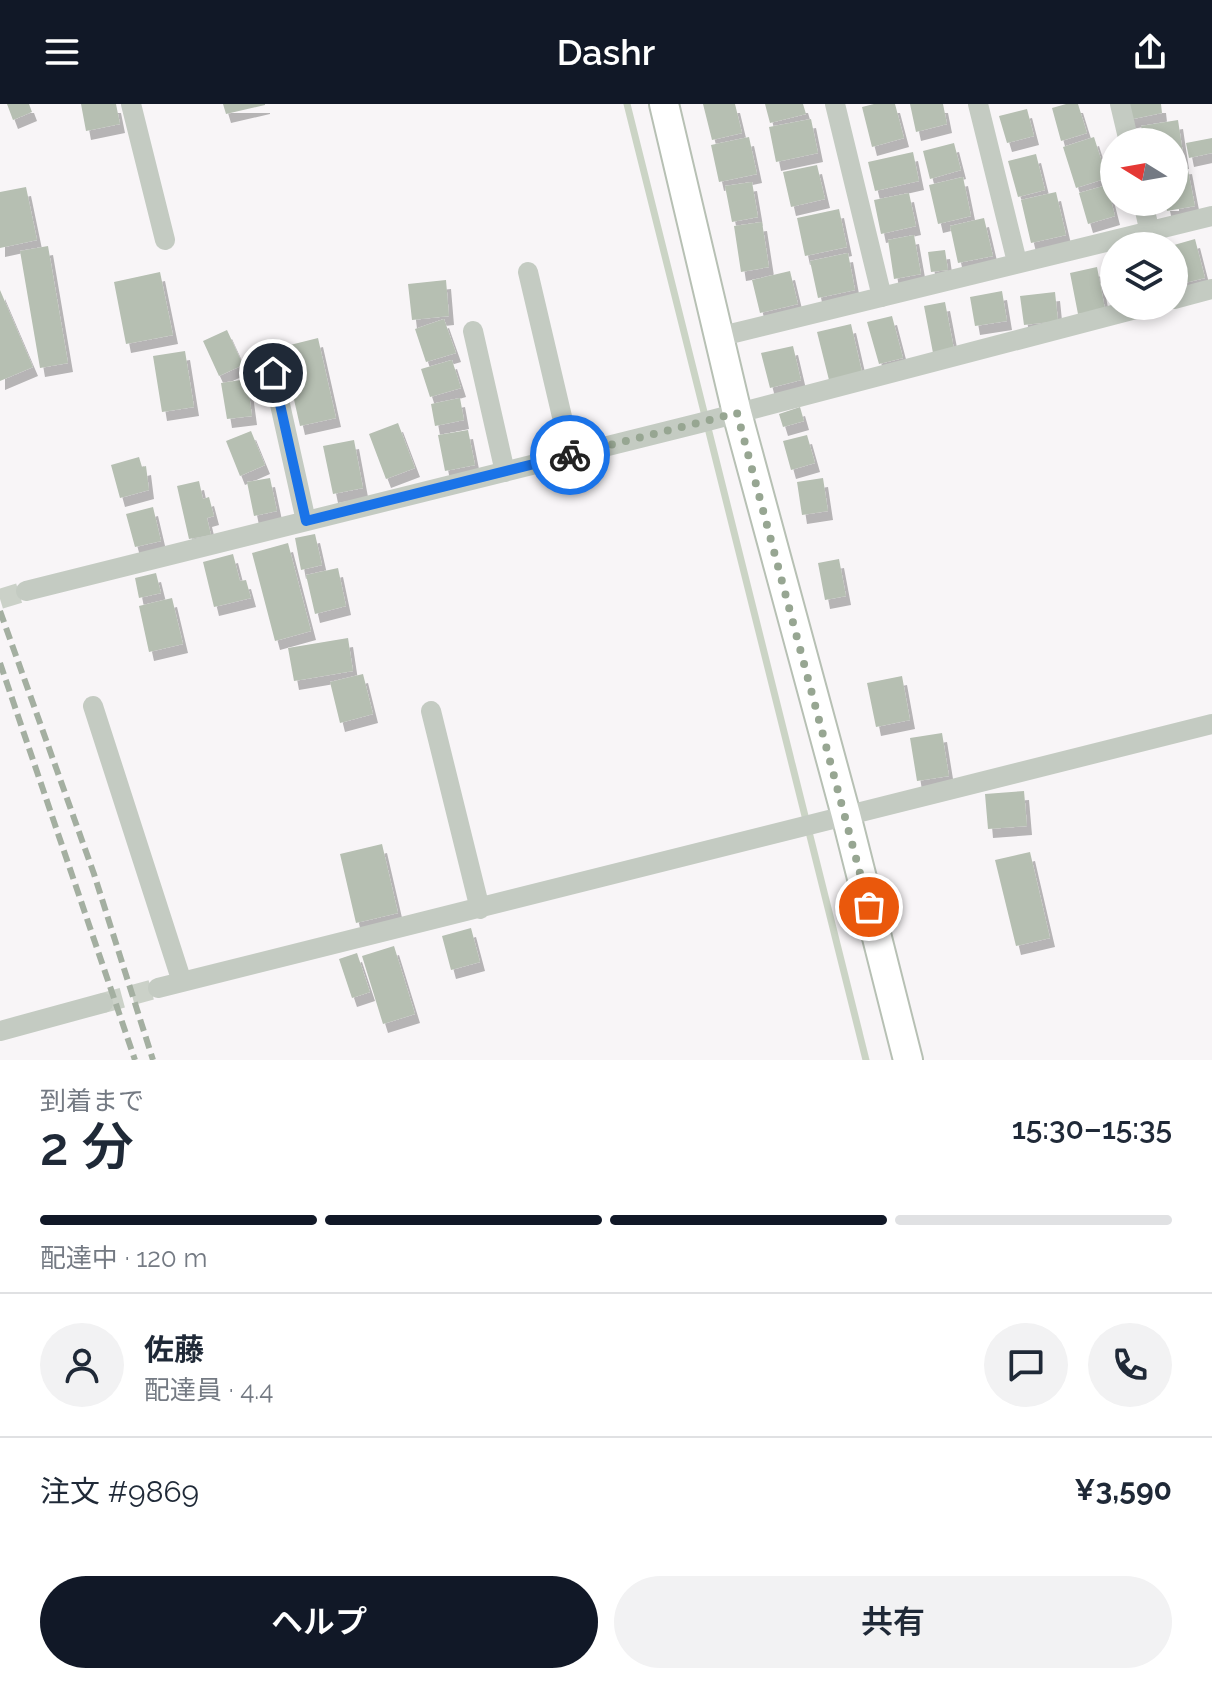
<!DOCTYPE html>
<html lang="ja">
<head>
<meta charset="utf-8">
<style>
  :root { --surface:#fff; --page:#f2f2f3; --text:#1f2937; --muted:#747a83; --line:#e0e1e3; --accent:#111827 }
  body { margin:0; font-family:Raleway,"Noto Sans JP",sans-serif; background:var(--page); color:var(--text); height:100vh; display:flex; flex-direction:column; font-size:30px; white-space:nowrap }
  * { box-sizing:border-box; margin:0 }
  p { font-size:26px; color:var(--muted) }
  .icon { flex:none; width:44px; height:44px; fill:none; stroke:currentColor; stroke-width:2; stroke-linecap:round; stroke-linejoin:round }
  .map { position:relative; height:956px; overflow:hidden }
  .details { display:flex; flex-direction:column; background:var(--surface); flex:1 }
  .details>* { flex:none }
  .needle { width:52px; rotate:281deg }
  .tools { position:absolute; left:1100px; top:24px; display:grid; gap:16px }
  .tools a { display:grid; place-items:center; width:88px; height:88px; border-radius:50%; background:var(--surface); box-shadow:0 4px 12px #0003; font-size:40px }
  .pin { position:absolute; display:grid; place-items:center; width:68px; height:68px; color:#fff; margin:-34px; border:4px solid #fff; border-radius:50%; box-shadow:0 2px 8px #0007 }
  .courier { position:absolute; display:grid; place-items:center; width:80px; height:80px; margin:-40px; border:6px solid #1a73e8; border-radius:50%; background:#fff; color:#222; box-shadow:0 2px 10px #0007 }
  .summary em { font-style:normal; font-weight:600 }
  .summary div { display:flex; flex-direction:column-reverse }
  .summary { display:flex; align-items:center; justify-content:space-between; height:136px; padding:0 40px }
  h1 { font-size:52px; font-weight:600; line-height:60px }
  .bar { display:grid; grid-template-columns:repeat(4,1fr); gap:12px 8px; align-content:center; height:96px; padding:0 40px }
  .bar i { height:10px; border-radius:6px; background:var(--line) }
  .bar .active { background:var(--accent) }
  .bar p { grid-column:span 4 }
  .line { display:flex; align-items:center; gap:20px; padding:0 40px; border-top:2px solid var(--line) }
  .line div { flex:1 }
  .round { display:grid; place-items:center; flex:none; width:84px; height:84px; border-radius:42px; background:var(--page) }
  .action { display:flex; gap:16px; margin-top:auto; padding:16px 40px }
  .action a { flex:1; height:92px; border-radius:48px; background:var(--accent); color:#fff; font-size:32px; font-weight:600; line-height:92px; text-align:center }
  .action a+a { background:var(--page); color:var(--text) }
  header { display:flex; justify-content:space-between; align-items:center; height:104px; padding:0 40px; background:var(--accent); color:#fff; font-size:36px; font-weight:600 }
  .map>svg:first-child { display:block }
  .lines { fill:none; stroke-linecap:round; stroke-linejoin:round }
  .stream { stroke:#cbd4c5; stroke-width:7 }
  .building { fill:#b6bfb2; filter:url(#shadow) }
  .street-tunnel { stroke:#cbd1c8; stroke-width:20; stroke-dasharray:20 10; stroke-linecap:butt }
  .secondary-casing { stroke:#b7c0b4; stroke-width:32 }
  .street { stroke:#c4cbc2; stroke-width:20 }
  .secondary { stroke:#fff; stroke-width:28 }
  .rail { stroke:#a4afa1; stroke-width:6; stroke-dasharray:12 6; stroke-linecap:butt }
  .done { stroke:#97a692; stroke-width:8; stroke-dasharray:0 14.4 }
  .route { stroke:#1a73e8; stroke-width:10 }
</style>
</head>
<body>
<header><svg class="icon" aria-label="menu" viewBox="0 0 24 24"><path d="M4 6h16M4 12h16M4 18h16"/></svg>Dashr<svg class="icon" aria-label="share" viewBox="0 0 24 24"><path d="M12 15V3M7 8l5-5 5 5M5 13v7h14v-7"/></svg></header>
<div class="map">
<svg width="1212" height="956" viewBox="0 0 1212 956">
  <defs>
    <filter id="shadow"><feDropShadow dx="5" dy="9" stdDeviation="0" flood-color="#0004"/></filter>
  </defs>
  <rect width="100%" height="100%" fill="#f8f5f7"/>
  <g class="lines">
    <path class="stream" d="M627,0L866,956"/>
  </g>
  <path class="building" d="M7,0H29L32,8L13,16Z
    M81,0H116L120,20L86,27Z
    M223,0H265V1L226,10Z
    M703,0H735L742,29L712,36Z
    M765,0H803L806,10L770,19Z
    M874,0H895L904,34L872,43L862,3Z
    M910,0H943L947,20L916,28Z
    M1066,0H1078L1087,29L1061,37L1052,4Z
    M1125,0H1161L1162,9L1128,16Z
    M1027,5L1034,32L1007,39L999,12Z
    M811,15L818,49L776,58L769,23Z
    M1178,16L1184,56L1174,57V38H1144L1141,22Z
    M749,33L757,70L719,78L711,41Z
    M1094,33L1107,74L1076,84L1063,43Z
    M1212,34V49L1189,54L1186,39Z
    M954,39L961,66L930,75L923,47Z
    M913,48L919,77L875,87L868,58Z
    M1036,50L1045,86L1018,93L1008,57Z
    M817,61L825,95L791,103L783,68Z
    M1187,61L1195,102L1167,107L1165,98H1174V63Z
    M963,73L971,112L938,120L929,81Z
    M752,78L758,113L732,118L725,82Z
    M1107,81L1115,112L1088,120L1079,89Z
    M26,83L37,136L0,144V88Z
    M1056,88L1066,131L1031,139L1021,96Z
    M909,89L916,122L881,130L874,96Z
    M839,105L847,143L805,152L797,114Z
    M984,114L993,152L958,159L950,122Z
    M762,118L769,163L741,168L734,122Z
    M914,131L921,170L894,175L888,136Z
    M1195,135L1205,174L1176,181L1174,141Z
    M48,142L68,259L40,264L20,147Z
    M945,146L948,166L931,168L928,148Z
    M848,149L855,186L818,194L810,157Z
    M1097,163L1105,205L1078,210L1070,169Z
    M790,167L798,200L760,209L752,176Z
    M160,168L173,231L126,240L114,178Z
    M446,176L449,212L412,216L408,180Z
    M0,186L33,263L0,277Z
    M1002,187L1007,217L975,222L970,193Z
    M1055,188L1058,217L1024,221L1020,192Z
    M945,198L954,245L933,249L924,202Z
    M892,212L903,254L879,260L867,218Z
    M444,215L456,249L426,258L415,225Z
    M851,220L862,268L829,276L817,228Z
    M227,226L243,261L219,272L203,237Z
    M318,234L336,314L300,322L282,243Z
    M793,242L801,276L770,284L761,249Z
    M185,247L194,303L162,308L153,252Z
    M452,256L461,284L430,293L421,265Z
    M247,275L252,312L227,315L221,279Z
    M460,294L464,316L435,322L431,300Z
    M800,303L804,317L783,323L779,310Z
    M398,319L415,364L386,375L369,330Z
    M468,326L475,361L445,367L438,331Z
    M251,327L265,361L240,372L226,337Z
    M807,331L815,359L791,366L783,337Z
    M354,336L363,384L333,390L323,342Z
    M139,353L142,363L146,362L149,386L120,394L111,361Z
    M270,374L277,407L254,412L247,378Z
    M823,374L828,407L802,411L797,378Z
    M199,377L203,395L209,393L214,412L207,414L211,431L189,435L177,382Z
    M153,403L161,437L135,443L126,410Z
    M315,430L322,461L301,466L295,434Z
    M288,439L311,527L275,537L252,449Z
    M233,450L240,477L246,476L251,494L214,503L203,458Z
    M839,455L846,492L825,496L818,459Z
    M338,464L346,502L315,510L306,471Z
    M156,469L161,489L139,494L135,474Z
    M172,494L183,540L149,548L139,502Z
    M348,534L353,567L294,577L288,544Z
    M363,570L373,610L340,619L330,578Z
    M902,572L910,616L876,623L867,579Z
    M942,629L949,672L917,677L910,634Z
    M1024,687L1027,722L988,725L985,690Z
    M382,740L398,809L356,819L340,750Z
    M1030,748L1050,834L1016,842L995,756Z
    M471,824L480,858L451,866L442,832Z
    M394,842L415,910L383,920L362,852Z
    M357,849L370,888L352,894L339,855Z"/>
  <g class="lines">
    <path class="street-tunnel" d="M0,495L26,487
      M103,899L158,884"/>
    <g class="secondary-casing">
      <path id="secondary" d="M664,0L737,309L846,711L908,956"/>
    </g>
    <path class="street" d="M131,0L165,136
      M835,0L882,193
      M978,0L1017,158
      M1120,0L1129,38
      M1143,98L1150,129
      M528,168L571,351
      M1174,195L1212,185
      M473,227L505,368
      M718,233L1212,112
      M273,269L306,417
      M26,487L700,319L1147,202
      M93,602L182,878
      M431,607L480,805
      M158,884L1212,620
      M0,927L103,899"/>
    <use href="#secondary" class="secondary"/>
    <path class="rail" d="M0,507L94,770L153,956
      M0,559L135,956"/>
  </g>
  <g class="lines">
    <path class="done" d="M570,351L737,309L869,803"/>
    <path class="route" d="M273,269L306,417L570,351"/>
  </g>
</svg>
<div class="tools">
<a><svg class="needle" viewBox="-14 -14 28 28"><path d="M0-13l5 13h-10z" fill="#e53935"/><path d="M0 13l5-13h-10z" fill="#747a83"/></svg></a>
<a><svg class="icon" aria-label="layers" viewBox="0 0 24 24"><path d="M12 4l9 5-9 5-9-5zM3 14l9 5 9-5"/></svg></a>
</div>
<div class="pin" style="left:869px;top:803px;background:#ea580c"><svg class="icon" aria-label="bag" viewBox="0 0 24 24"><path d="M5 8h14l-1 12H6zM9 8a3 3 0 0 1 6 0"/></svg></div>
<div class="pin" style="left:273px;top:269px;background:#1f2937"><svg class="icon" aria-label="home" viewBox="0 0 24 24"><path d="M3 11l9-7 9 7M6 9v11h12V9"/></svg></div>
<div class="courier" style="left:570px;top:351px"><svg class="icon" aria-label="bike" viewBox="0 0 24 24"><circle cx="6" cy="16" r="4"/><circle cx="18" cy="16" r="4"/><path d="M6 16l4-8h5l3 8M10 8l3 8H6M13 5h3"/></svg></div>
</div>
<section class="details">
<div class="summary"><div><h1>2 分</h1><p>到着まで</p></div><em>15:30–15:35</em></div>
<div class="bar"><i class="active"></i><i class="active"></i><i class="active"></i><i></i><p>配達中 · 120 m</p></div>
<div class="line" style="height:144px"><a class="round"><svg class="icon" aria-label="person" viewBox="0 0 24 24"><circle cx="12" cy="8" r="4"/><path d="M4 21q1-7 8-7t8 7"/></svg></a><div><b>佐藤</b><p>配達員 · 4.4</p></div><a class="round"><svg class="icon" aria-label="chat" viewBox="0 0 24 24"><path d="M4 5h16v11H9l-5 4z"/></svg></a><a class="round"><svg class="icon" aria-label="phone" viewBox="0 0 24 24"><path d="M5 4h4l2 5-3 2q2 4 5 5l2-3 5 2v4C11 20 4 13 5 4z"/></svg></a></div>
<div class="line" style="height:104px"><div>注文 #9869</div><b>¥3,590</b></div>
<div class="action"><a>ヘルプ</a><a>共有</a></div>
</section>
</body>
</html>
